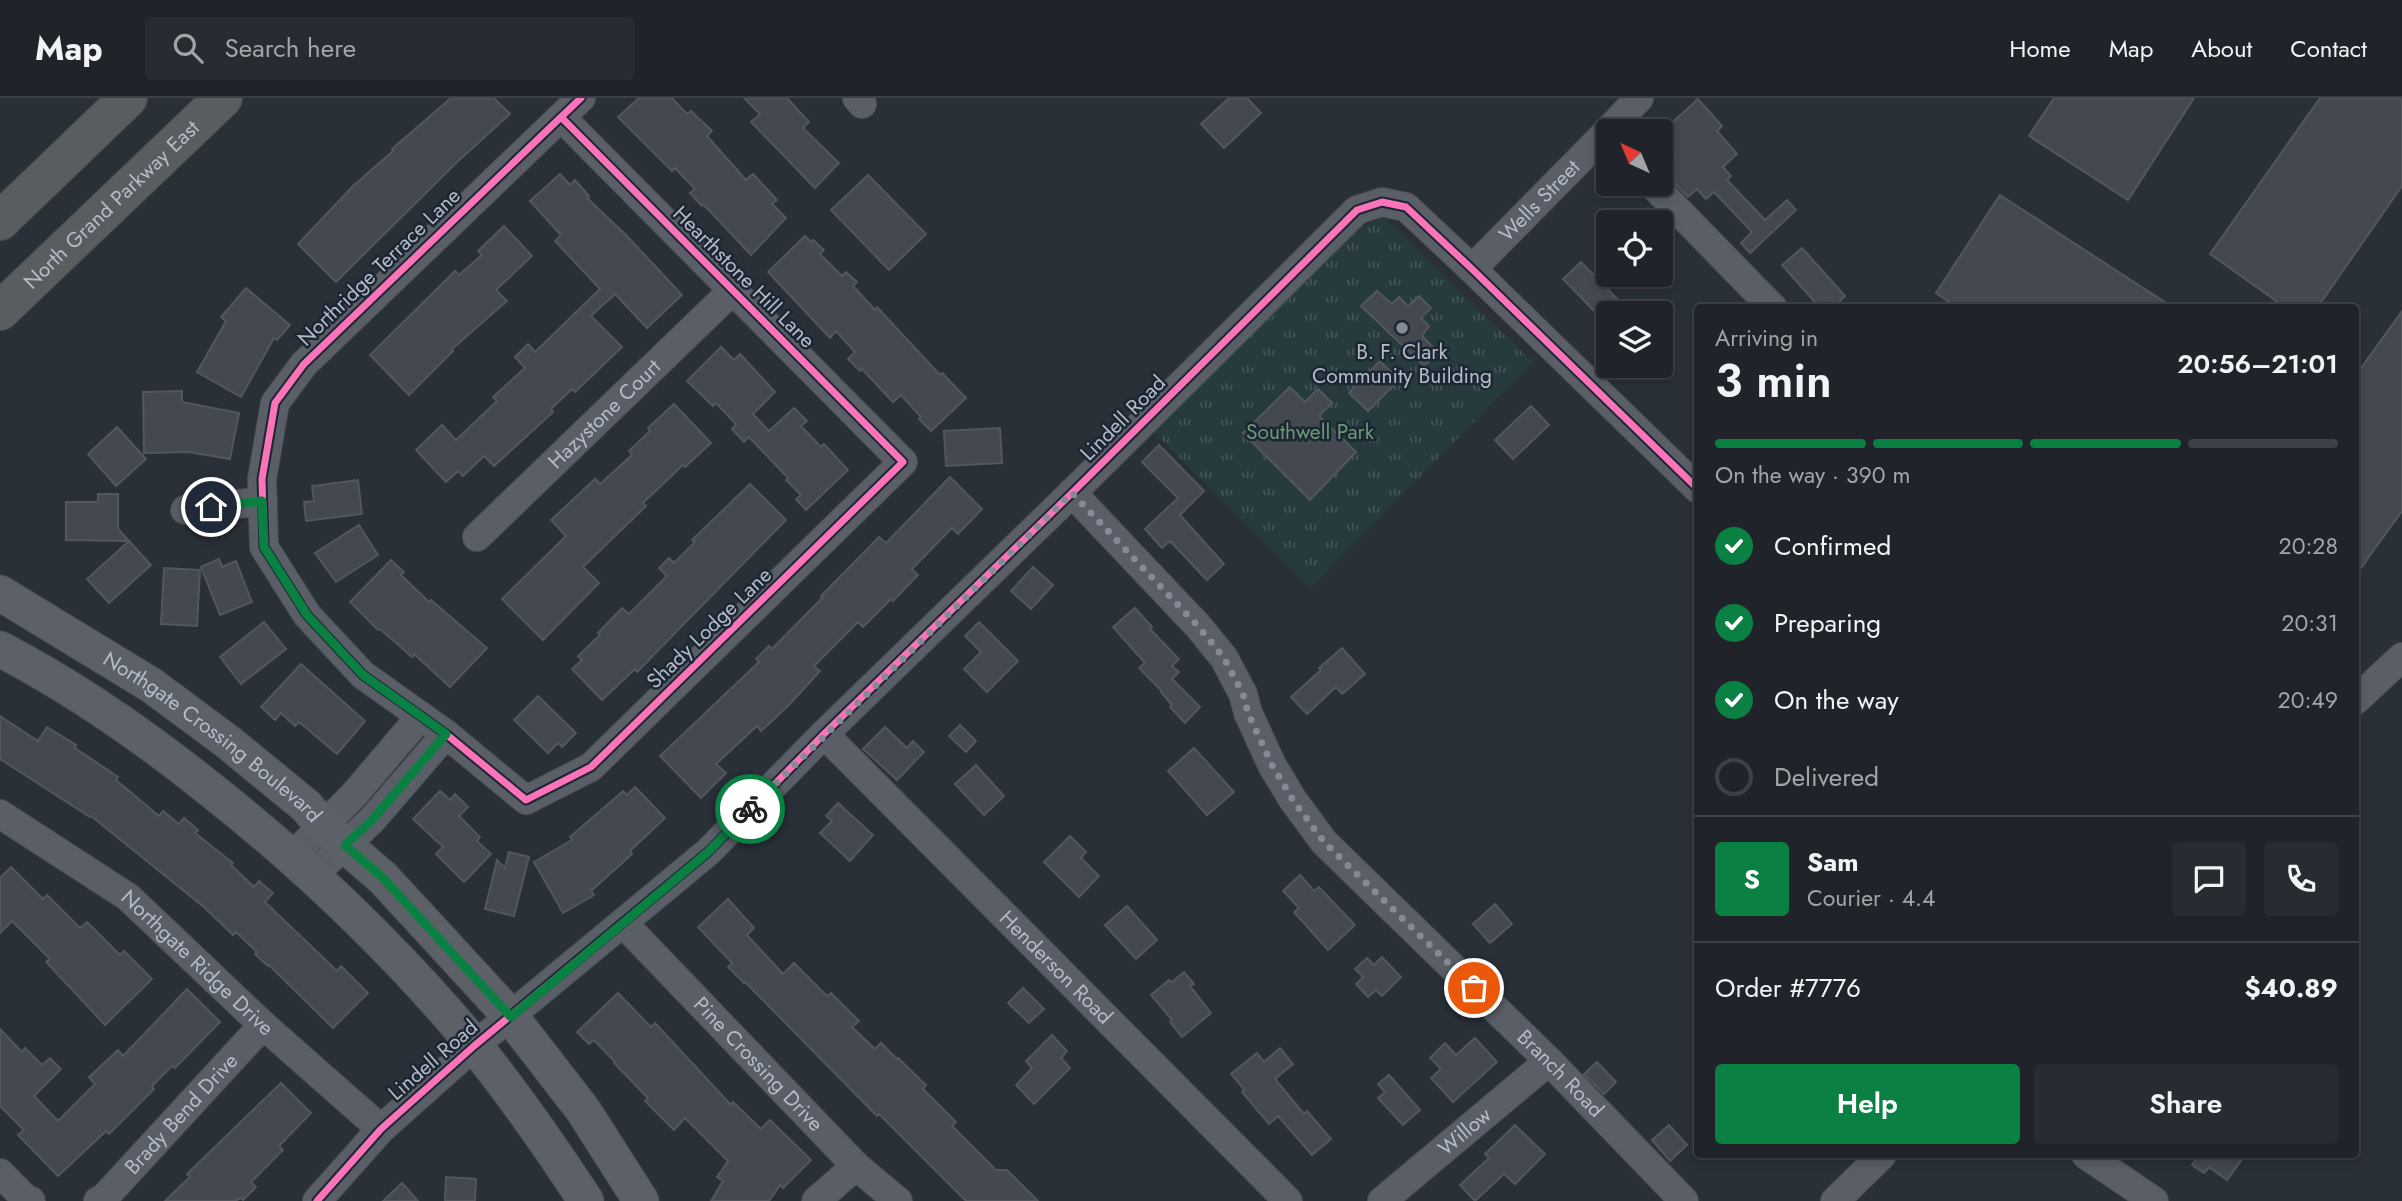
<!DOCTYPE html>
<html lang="en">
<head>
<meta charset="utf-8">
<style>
  :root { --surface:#20242a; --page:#282c32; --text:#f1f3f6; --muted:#a2a4a8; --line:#3d4147; --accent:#0b8043 }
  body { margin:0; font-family:Jost,sans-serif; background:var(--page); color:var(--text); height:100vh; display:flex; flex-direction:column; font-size:26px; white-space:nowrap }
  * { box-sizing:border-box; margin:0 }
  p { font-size:23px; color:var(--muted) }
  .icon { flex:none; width:38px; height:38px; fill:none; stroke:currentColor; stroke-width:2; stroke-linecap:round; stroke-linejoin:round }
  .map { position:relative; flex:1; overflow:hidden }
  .sheet { position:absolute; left:1694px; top:206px; width:665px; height:854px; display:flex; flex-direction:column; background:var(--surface); border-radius:7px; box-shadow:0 4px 10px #0003,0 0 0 2px var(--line) }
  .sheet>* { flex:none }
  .needle { width:46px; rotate:316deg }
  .controls { position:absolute; left:1596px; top:21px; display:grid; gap:14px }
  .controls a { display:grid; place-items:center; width:77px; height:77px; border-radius:7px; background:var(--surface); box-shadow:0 4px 10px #0003,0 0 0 2px var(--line); font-size:35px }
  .pin { position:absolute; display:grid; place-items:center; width:60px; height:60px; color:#fff; margin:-30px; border:4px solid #fff; border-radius:50%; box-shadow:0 2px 7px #0007 }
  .courier { position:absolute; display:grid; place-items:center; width:70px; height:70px; margin:-35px; border:5px solid #0b8043; border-radius:50%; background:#fff; color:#222; box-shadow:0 2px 9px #0007 }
  .headline em { font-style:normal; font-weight:600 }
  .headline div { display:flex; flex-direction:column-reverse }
  .headline { display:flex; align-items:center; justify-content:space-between; height:119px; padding:0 21px }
  h1 { font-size:46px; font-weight:600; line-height:52px }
  .bar { display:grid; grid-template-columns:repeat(4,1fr); gap:10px 7px; align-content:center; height:84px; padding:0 21px }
  .bar i { height:9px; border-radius:5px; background:var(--line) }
  .bar .active { background:var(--accent) }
  .bar p { grid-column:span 4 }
  .line { display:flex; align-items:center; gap:18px; padding:0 21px; border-top:2px solid var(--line) }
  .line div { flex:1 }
  .round { display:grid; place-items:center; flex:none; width:74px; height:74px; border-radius:7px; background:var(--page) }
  ol { padding:0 21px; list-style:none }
  li { display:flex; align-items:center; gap:21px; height:77px }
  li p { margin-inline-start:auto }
  li .icon { padding:7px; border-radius:50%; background:var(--accent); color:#fff; stroke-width:4 }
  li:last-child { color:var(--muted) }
  li i { width:38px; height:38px; border:4px solid var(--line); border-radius:50% }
  .action { display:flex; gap:14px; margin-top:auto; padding:14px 21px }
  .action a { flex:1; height:80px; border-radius:7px; background:var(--accent); color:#fff; font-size:28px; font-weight:600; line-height:80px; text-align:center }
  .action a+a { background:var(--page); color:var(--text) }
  header { display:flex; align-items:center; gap:42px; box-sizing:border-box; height:98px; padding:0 35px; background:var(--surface); border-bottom:2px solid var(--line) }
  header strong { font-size:33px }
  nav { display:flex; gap:38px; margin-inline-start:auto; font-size:24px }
  .search { width:490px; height:63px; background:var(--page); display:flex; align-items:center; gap:18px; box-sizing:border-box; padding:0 24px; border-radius:7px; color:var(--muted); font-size:26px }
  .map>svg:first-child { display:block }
  .grass { fill:url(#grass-tufts) }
  .building { fill:#444950; stroke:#52575f; stroke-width:2 }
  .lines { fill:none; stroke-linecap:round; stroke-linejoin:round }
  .minor-casing { stroke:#484c53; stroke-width:30 }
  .major-casing { stroke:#484c55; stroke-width:37 }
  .highway-casing { stroke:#474c53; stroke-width:40 }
  .minor { stroke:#5a5e66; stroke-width:28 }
  .major { stroke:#5c6168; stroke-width:35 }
  .highway { stroke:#5a5d60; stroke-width:38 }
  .cycleway-casing { stroke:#1d2633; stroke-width:11 }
  .cycleway { stroke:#fb73b8; stroke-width:7 }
  .done { stroke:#848b96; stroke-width:7; stroke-dasharray:0 12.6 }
  .route { stroke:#0b8043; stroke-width:9 }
  .poi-dot { fill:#848b96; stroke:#1d2633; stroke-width:2.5 }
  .labels { text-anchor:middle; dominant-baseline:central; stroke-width:5; stroke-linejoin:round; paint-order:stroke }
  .street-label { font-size:21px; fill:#b4bcc9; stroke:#1d2633 }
  .poi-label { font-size:21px; fill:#b4bcc9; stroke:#1d2633 }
  .park-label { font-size:21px; fill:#6b9a76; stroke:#1d2633 }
</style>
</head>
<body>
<header>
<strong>Map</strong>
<div class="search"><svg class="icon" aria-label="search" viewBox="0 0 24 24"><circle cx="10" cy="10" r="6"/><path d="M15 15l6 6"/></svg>Search here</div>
<nav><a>Home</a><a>Map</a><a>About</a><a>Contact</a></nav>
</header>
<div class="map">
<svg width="2402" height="1103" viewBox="0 0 2402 1103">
  <defs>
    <pattern id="grass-tufts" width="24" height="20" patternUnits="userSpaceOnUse" patternTransform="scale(1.75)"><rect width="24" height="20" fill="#273a3e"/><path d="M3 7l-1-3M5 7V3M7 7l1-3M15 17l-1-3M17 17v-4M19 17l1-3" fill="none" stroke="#445559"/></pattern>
  </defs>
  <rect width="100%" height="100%" fill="#2a3038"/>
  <path class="grass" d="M1383,119L1533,264L1310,490L1153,333L1355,133Z"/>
  <path class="building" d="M451,0H494L510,16L455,66L336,184L298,146L353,88L393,53L392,51Z
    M639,0H672L687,16L691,13L712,33L707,38L746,82L753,76L777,102L772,106L786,120L751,157L704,107L702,108L690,95L695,91L675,70L672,73L618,19Z
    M744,0H787L809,24L803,30L839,65L815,90L751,24L760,16Z
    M1229,0H1247L1261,15L1224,50L1201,26Z
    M2054,0H2194L2128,102L2029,38Z
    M2320,0H2402V88L2317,210H2286L2210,156Z
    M1698,1L1722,28L1717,33L1737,56L1723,69L1731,78L1727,82L1765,122L1787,102L1796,112L1750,155L1741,145L1752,134L1714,94L1706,101L1697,91L1688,99L1662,73L1675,60L1661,45V35Z
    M560,76L570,87L575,82L589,98L587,100L627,138L682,197L647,230L615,196L591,218L622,249L575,294L572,291L551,311L553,314L494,368L484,358L463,378L458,373L446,384L416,352L442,327L456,342L497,303L493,299L525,270L515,259L528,246L535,254L600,191L555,143L561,137L530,103Z
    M868,77L926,136L889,172L831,112Z
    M2000,97L2174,210H1958L1936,195Z
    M504,128L532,158L496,192L507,203L452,251L453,253L409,297L370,257L455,173L459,177L482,157L478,153Z
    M805,138L811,144L813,142L824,152L820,156L842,178L846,174L857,184L853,188L875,212L877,209L940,277L942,275L966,300L931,333L919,321L921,319L901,297L893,304L862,271L860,273L848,261L855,254L836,233L830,240L768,174Z
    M1802,150L1845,198L1833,210H1820L1782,167Z
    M1581,164L1621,205L1603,222L1563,181Z
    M246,190L290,227L277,242L274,240L241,299L197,274L226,223L221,219Z
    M1377,193L1392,206L1399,199L1408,208L1419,198L1431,210L1421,220L1429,228L1422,238L1439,255L1424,268L1361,208Z
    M2402,213V413L2356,477V277Z
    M721,249L734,262L740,256L775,294L753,316L769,333L794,310L807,323L801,328L821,349L824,346L848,372L806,412L796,401L801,397L786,382L788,380L749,339L744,344L732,331L736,326L716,305L713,308L687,283Z
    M1380,263L1399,282L1368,313L1349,295Z
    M1290,289L1305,304L1318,291L1332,305L1319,318L1356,354L1310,402L1243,335Z
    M182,293V304L239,315L230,361L188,354L144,355L143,294Z
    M674,306L711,345L685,369L683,367L643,405L646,408L583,469L599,485L543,542L502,501L566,438L551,422L595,381L600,386L632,357L629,353L650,333L648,330Z
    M1531,308L1549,327L1513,361L1495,342Z
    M117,329L146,361L116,388L88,356Z
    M1000,330L1002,365L946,368L944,333Z
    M1159,347L1204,393L1180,417L1224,466L1207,482L1170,443L1162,450L1145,431L1178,400L1142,364Z
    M950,379L982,411L958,436L952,430L912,471L918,477L893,503L891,501L863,529L858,524L814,568L820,573L788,608L761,633L757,628L716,666L726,675L701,700L660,658L759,564L756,561L769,548L772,551L823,499L821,498L879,439L886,445Z
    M358,382L362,416L306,423L304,404L314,403L312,388Z
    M750,386L786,422L637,574L635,571L602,602L572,571L582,562L578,558L600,537L598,535L622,510L629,516L667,478L659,470L669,460L674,465L695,444L692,442Z
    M98,396H118V431L151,467L109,505L87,481L129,443L66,442V404H98Z
    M359,427L378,457L336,484L315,455Z
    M219,461L222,469L236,463L252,504L220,517L201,469Z
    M391,462L404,474L401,477L429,504L431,502L487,550L450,589L414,556L412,559L380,531L378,532L350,504Z
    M1033,469L1053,487L1031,511L1011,493Z
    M164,470L200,472L197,528L161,526Z
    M1135,510L1152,529L1150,531L1179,561L1172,568L1179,574L1172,581L1200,609L1185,625L1170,609L1172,607L1161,594L1162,593L1139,570L1145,565L1113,529Z
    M264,524L286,551L241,586L220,559Z
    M979,524L1018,563L987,594L964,571L981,554L965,538Z
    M1342,550L1365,576L1342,596L1336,589L1307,616L1291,599L1321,572L1319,570Z
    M301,566L365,623L337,656L299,624L295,628L281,615L275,622L261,609Z
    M538,598L576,635L562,649L558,645L548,655L514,622Z
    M0,618L38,643L47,629L76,647L75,650L118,679L116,682L159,718L163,713L179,726L184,720L198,732L195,735L233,765L231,767L254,789L259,783L273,795L265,804L337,873L341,868L368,895L333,930L269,867L268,868L255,856L257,854L236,834L233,837L205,810L91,718L90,719L0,661Z
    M960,627L976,643L966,654L949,638Z
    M885,629L907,650L913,643L924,654L897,682L863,651Z
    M1194,650L1234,694L1207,717L1168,673Z
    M976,667L1004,698L984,717L955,686Z
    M635,689L665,720L630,753L632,756L591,793L594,797L563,815L534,764L572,742L570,739L623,693L627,697Z
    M440,693L450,702L455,696L468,709L459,718L480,739L477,743L491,756L464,784L436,756L443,749L413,721Z
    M838,705L873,737L850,763L820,735L832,723L826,718Z
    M1070,738L1086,754L1081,760L1099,778L1079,799L1044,764Z
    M509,754L529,759L514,818L485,811L497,762L505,770Z
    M11,769L43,801L47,797L80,830L87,824L120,857L124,853L152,881L105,927L46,864L50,861L12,823L0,835V780Z
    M1300,777L1314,793L1319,789L1355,827L1328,852L1294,814L1299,810L1283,793Z
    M728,801L754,830L747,837L783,876L794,865L827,898L831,895L859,923L852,929L875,951L881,945L897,961L898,960L926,987L923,991L956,1024L952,1028L996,1072H1007L1038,1103H966L879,1016L877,1018L745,884L744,885L728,869L732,865L698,829Z
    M1495,806L1512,826L1490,845L1473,826Z
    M1127,808L1157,842L1136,861L1105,827Z
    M1382,859L1401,879L1382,898L1376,892L1368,899L1356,886L1363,879L1355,871L1367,860L1374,867Z
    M1184,874L1194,886L1190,888L1211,915L1182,939L1170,924L1172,922L1151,897L1169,882L1172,884Z
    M1023,890L1044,911L1029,925L1008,905Z
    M187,891L220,924L175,970L172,968L152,988L154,991L109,1036L106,1033L58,1078L18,1037L24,1032L0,1008V931L22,954L25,950L42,967L50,960L61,971L34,998L58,1023L95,986L89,979L118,952L123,958Z
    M618,895L651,929L655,925L731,1007L733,1004L761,1031L770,1022L811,1062L783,1090L780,1087L769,1103H711L723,1083L717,1079L728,1063L685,1020L674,1032L645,1003L648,1000L614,965L615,964L594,942L589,946L577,934Z
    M1052,937L1067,953L1061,960L1070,970L1034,1006L1016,987L1032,970L1026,963Z
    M1475,940L1497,964L1453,1004L1431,980L1441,971L1430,960L1445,945L1456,957Z
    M1280,950L1293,966L1275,981L1304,1016L1307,1013L1331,1041L1312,1057L1278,1018L1269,1026L1242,994L1244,991L1231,976L1257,955L1264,964Z
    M1597,964L1616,984L1604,996L1584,976Z
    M1389,977L1420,1012L1403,1027L1378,1000L1385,994L1378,986Z
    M281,985L311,1015L279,1048L283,1052L251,1084L256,1089L243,1102L241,1100L235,1103H165L190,1079L187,1076Z
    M1515,1027L1545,1056L1515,1086L1504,1076L1475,1103L1460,1087L1489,1060L1485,1056Z
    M1669,1027L1687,1047L1670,1063L1652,1042Z
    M2193,1057H2245L2227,1082L2209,1069L2204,1075L2192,1067L2197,1060Z
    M446,1079L476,1081L475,1103H445Z
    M402,1085L418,1103H383Z"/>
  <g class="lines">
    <g class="minor-casing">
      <g id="minor">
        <path d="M857,0L862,6"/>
        <path d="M561,19L903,364L591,669L526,702L446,636L363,577L307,517L264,449L262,381L275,305L304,266L561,19L581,0"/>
        <path d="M1608,33L1639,0"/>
        <path d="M1652,86L1773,210"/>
        <path id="s1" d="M1472,171L1608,33"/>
        <path id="s2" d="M1072,395L1198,528L1224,560L1243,596L1248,615L1272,667L1293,702L1324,744L1549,963L1684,1103"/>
        <path d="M185,412L263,403"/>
        <path id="s3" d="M477,439L732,193"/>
        <path d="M2356,602L2402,559"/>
        <path id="s4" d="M824,636L1288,1103"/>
        <path id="s5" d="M0,716L128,799L263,927L381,1031"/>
        <path d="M292,758L352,699L421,618"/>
        <path d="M312,778L372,722L446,636"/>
        <path id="s6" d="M624,826L856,1068L898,1103"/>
        <path d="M2086,1057L2154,1103"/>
        <path d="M0,1075L26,1101L31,1103"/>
        <path id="s7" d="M98,1103L104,1100L263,927"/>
        <path d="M317,1103L381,1031L474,948L708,754L824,636L1072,395L1357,112L1382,104L1406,109L1472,171L1698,391"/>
        <path d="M816,1103L856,1068"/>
        <path id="s8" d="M1382,1103L1549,963"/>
        <path d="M1835,1103L1882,1057"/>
      </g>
    </g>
    <g class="major-casing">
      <g id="major">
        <path id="s9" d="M0,495L151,587L228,644L306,708L323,728L383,780L511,919L583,1012L641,1103"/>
        <path d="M0,551C75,590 145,639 210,691C296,759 376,834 448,916C499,974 544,1039 586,1103"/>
      </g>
    </g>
    <g class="highway-casing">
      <g id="highway">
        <path d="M0,123L128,0"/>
        <path id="s10" d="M0,213L223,0"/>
      </g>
    </g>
    <use href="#minor" class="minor"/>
    <use href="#major" class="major"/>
    <use href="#highway" class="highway"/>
    <g class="cycleway-casing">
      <path id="cycleway" d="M561,19L903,364L591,669L526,702L446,636L363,577L307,517L264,449L262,381L275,305L304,266L561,19L581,0
        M317,1103L381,1031L474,948L708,754L824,636L1072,395L1357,112L1382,104L1406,109L1472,171L1698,391"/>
    </g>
    <use href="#cycleway" class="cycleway"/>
  </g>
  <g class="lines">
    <path class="done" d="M750,711L1072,395L1198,528L1224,560L1243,596L1248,615L1272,667L1293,702L1324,744L1474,890"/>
    <path class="route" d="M211,409L262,403L264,449L307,517L363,577L446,636L372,722L345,747L383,780L511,919L708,754L750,711"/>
  </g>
  <circle class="poi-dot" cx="1402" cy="230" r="7"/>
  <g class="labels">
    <g class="street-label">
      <text stroke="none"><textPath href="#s1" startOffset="96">Wells Street</textPath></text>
      <text stroke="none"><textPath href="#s10" startOffset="154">North Grand Parkway East</textPath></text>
      <text transform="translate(379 169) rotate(-44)">Northridge Terrace Lane</text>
      <text transform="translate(744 179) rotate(45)">Hearthstone Hill Lane</text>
      <text stroke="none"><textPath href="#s3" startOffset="177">Hazystone Court</textPath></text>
      <text transform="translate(1123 320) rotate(-45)">Lindell Road</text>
      <text transform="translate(709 530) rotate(-44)">Shady Lodge Lane</text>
      <text stroke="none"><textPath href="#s9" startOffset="257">Northgate Crossing Boulevard</textPath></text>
      <text stroke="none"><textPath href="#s5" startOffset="248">Northgate Ridge Drive</textPath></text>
      <text stroke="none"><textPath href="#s4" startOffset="329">Henderson Road</textPath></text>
      <text transform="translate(433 962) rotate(-41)">Lindell Road</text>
      <text stroke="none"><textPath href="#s6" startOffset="194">Pine Crossing Drive</textPath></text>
      <text stroke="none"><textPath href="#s2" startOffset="766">Branch Road</textPath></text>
      <text stroke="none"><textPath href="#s7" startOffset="121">Brady Bend Drive</textPath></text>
      <text stroke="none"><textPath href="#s8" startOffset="108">Willow</textPath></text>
    </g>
    <g class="poi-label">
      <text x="1402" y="254">B. F. Clark<tspan x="1402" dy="24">Community Building</tspan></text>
    </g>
    <g class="park-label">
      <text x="1310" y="334">Southwell Park</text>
    </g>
  </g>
</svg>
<div class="controls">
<a><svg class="needle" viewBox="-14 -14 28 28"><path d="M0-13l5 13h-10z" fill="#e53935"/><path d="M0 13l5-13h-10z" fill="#a2a4a8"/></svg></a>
<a><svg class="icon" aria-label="locate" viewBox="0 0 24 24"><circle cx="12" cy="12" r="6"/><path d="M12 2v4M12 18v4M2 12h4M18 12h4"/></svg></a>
<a><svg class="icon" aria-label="layers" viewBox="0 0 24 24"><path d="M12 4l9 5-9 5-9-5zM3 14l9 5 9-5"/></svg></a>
</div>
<div class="pin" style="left:1474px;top:890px;background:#ea580c"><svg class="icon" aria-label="bag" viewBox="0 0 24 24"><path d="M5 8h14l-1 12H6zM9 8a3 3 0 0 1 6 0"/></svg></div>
<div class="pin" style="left:211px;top:409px;background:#1f2937"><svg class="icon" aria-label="home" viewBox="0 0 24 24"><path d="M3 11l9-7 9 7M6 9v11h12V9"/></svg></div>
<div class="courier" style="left:750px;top:711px"><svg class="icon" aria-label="bike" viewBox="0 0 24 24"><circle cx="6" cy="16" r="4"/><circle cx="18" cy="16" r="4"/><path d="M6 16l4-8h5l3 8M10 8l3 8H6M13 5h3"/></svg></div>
<section class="sheet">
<div class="headline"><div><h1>3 min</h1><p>Arriving in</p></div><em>20:56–21:01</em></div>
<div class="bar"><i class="active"></i><i class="active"></i><i class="active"></i><i></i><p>On the way · 390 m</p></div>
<ol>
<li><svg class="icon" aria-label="check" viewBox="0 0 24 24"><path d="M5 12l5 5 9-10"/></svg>Confirmed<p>20:28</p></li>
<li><svg class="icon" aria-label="check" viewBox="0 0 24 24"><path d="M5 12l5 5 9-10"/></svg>Preparing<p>20:31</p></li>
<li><svg class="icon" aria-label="check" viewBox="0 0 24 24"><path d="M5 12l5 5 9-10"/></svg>On the way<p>20:49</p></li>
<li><i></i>Delivered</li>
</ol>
<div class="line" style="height:126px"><b class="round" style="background:var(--accent);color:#fff">S</b><div><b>Sam</b><p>Courier · 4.4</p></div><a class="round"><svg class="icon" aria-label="chat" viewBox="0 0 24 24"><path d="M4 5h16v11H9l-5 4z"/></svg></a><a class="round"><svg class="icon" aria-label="phone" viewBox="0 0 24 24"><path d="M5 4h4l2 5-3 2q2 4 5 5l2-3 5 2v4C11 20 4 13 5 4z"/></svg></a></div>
<div class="line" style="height:91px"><div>Order #7776</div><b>$40.89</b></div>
<div class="action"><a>Help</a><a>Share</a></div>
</section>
</div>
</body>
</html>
